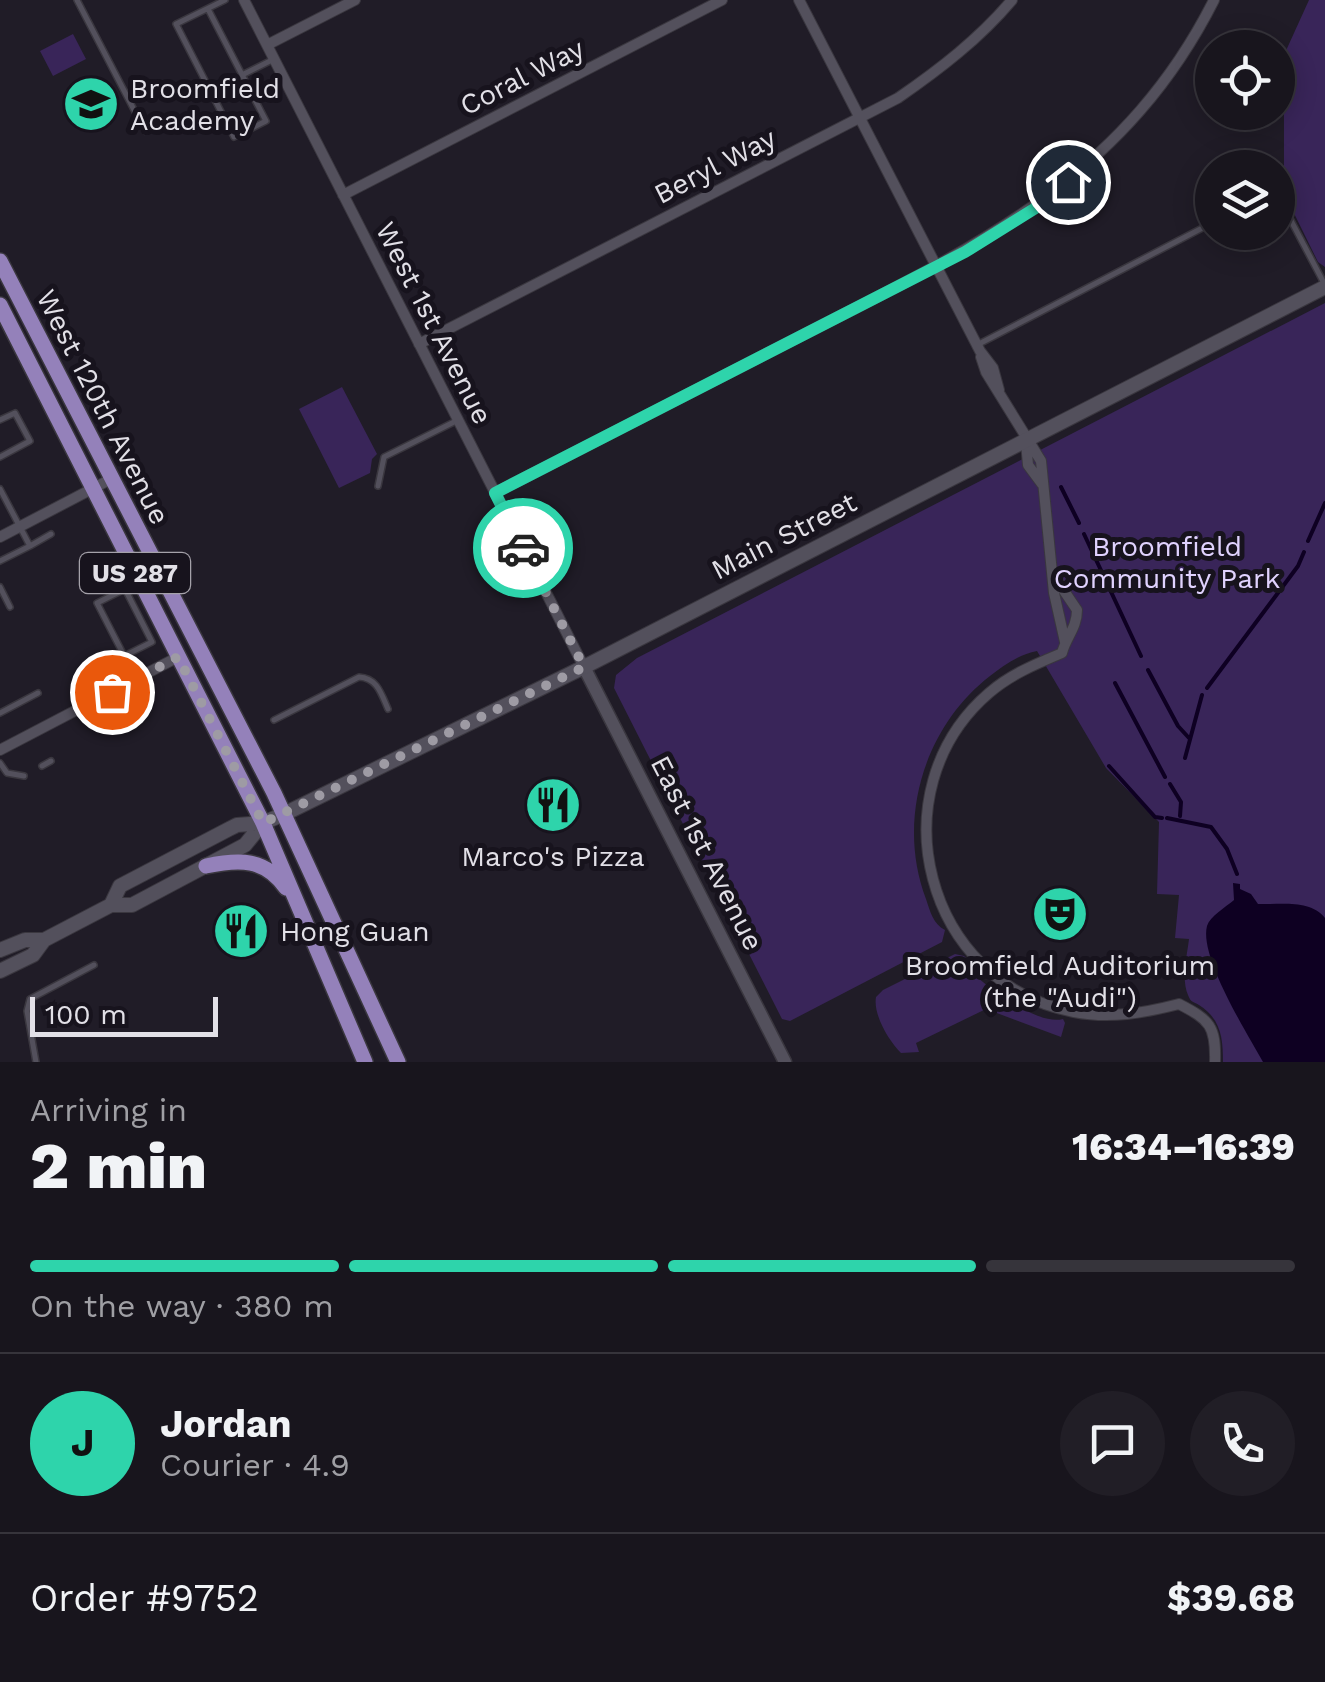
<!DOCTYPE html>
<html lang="en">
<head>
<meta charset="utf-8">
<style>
  :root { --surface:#18151d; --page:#211e26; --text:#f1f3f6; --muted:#9f9fa4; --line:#36343b; --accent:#2ed4ab }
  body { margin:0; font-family:"Work Sans",sans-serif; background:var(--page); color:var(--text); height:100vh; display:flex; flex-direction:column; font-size:38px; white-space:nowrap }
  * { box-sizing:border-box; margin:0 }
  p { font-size:32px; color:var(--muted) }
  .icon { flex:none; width:55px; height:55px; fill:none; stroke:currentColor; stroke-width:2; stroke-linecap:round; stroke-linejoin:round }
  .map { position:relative; height:1062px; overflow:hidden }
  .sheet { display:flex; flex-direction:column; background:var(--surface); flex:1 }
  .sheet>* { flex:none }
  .tools { position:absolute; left:1195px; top:30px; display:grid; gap:20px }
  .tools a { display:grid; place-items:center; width:100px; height:100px; border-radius:50%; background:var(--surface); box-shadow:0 5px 25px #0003,0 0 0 2px var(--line); font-size:50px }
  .scale { position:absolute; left:30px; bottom:25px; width:188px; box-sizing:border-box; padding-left:10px; border:5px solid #e2e0e7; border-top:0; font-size:28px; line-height:35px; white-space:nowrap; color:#e2e0e7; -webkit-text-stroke:8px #17131d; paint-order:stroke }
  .pin { position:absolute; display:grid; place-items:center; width:85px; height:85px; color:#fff; margin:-42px; border:5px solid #fff; border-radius:50%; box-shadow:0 2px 10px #0007 }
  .courier { position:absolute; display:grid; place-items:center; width:100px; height:100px; margin:-50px; border:8px solid #2ed4ab; border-radius:50%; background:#fff; color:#222; box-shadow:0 2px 12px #0007 }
  .overview em { font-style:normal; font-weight:800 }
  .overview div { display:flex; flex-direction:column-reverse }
  .overview { display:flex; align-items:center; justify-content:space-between; height:170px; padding:0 30px }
  h1 { font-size:65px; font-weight:800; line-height:75px }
  .bar { display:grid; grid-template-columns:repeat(4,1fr); gap:15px 10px; align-content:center; height:120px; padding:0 30px }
  .bar i { height:12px; border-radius:8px; background:var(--line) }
  .bar .on { background:var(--accent) }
  .bar p { grid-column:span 4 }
  .line { display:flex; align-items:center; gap:25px; padding:0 30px; border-top:2px solid var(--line) }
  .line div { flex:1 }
  .round { display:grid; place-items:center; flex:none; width:105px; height:105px; border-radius:52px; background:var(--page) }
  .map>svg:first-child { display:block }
  .green { fill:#392559 }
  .water { fill:#0e0022 }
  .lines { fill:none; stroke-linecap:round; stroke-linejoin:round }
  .stream { stroke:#0e0022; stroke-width:4 }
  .service-casing { stroke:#3a373f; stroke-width:8 }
  .minor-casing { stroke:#3a373f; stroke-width:12 }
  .tertiary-casing { stroke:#3a373f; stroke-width:15 }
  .secondary-casing { stroke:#3a373f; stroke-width:16 }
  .primary-casing { stroke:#3a373f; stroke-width:18 }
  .service { stroke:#53505c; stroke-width:5 }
  .minor { stroke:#53505c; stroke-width:10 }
  .tertiary { stroke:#53505c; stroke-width:12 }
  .secondary { stroke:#53505c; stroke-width:14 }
  .primary { stroke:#9481ba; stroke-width:15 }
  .done { stroke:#9e9ba4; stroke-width:10; stroke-dasharray:0 18 }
  .route { stroke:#2ed4ab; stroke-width:12 }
  .labels { text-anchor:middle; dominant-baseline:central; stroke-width:10; stroke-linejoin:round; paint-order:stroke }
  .shield { fill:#17131d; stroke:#a5a2aa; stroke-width:2.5 }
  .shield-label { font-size:25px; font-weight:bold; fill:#e2e0e7 }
  .street-label { font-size:28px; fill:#e2e0e7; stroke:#17131d }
  .poi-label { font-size:28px; fill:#e2e0e7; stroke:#17131d; text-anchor:start }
  .park-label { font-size:28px; fill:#e0d2fe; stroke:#17131d }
</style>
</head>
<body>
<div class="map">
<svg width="1325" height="1062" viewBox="0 0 1325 1062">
  <rect width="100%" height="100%" fill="#201c27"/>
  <path class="green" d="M1309,0H1325V267L1318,262L1284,193V55Z
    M73,34L86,59L53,76L40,51Z
    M1325,303V1062H1223C1223,1038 1221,1019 1199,1005C1193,1001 1191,1003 1188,995C1181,979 1187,956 1189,939L1175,938L1179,895L1157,894L1159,822L1106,768L1037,651C1020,654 1004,665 990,676C924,727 896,820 926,899C930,911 933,924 945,930L942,942L790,1021L782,1019L614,688L616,675L637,658Z
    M342,387L377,454L372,459L370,473L339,488L299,409Z
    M955,954L964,956L973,966L971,972C990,989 1039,1026 1063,1019L1065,1023L1061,1037L986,1009L916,1043L919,1052L901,1053C888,1040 873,1014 876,997L883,990Z"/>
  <path class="water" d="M1233,883L1240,884V889L1251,894L1258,904C1280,905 1310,899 1325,918V1062H1263C1247,1033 1199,957 1207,926C1210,916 1226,907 1234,900Z"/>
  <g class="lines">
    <path class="stream" d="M1061,487L1079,523
      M1084,534L1141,656
      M1308,541L1325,503
      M1148,670L1178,726L1189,738
      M1115,683L1165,777
      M1207,688L1298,566L1304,552
      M1185,758L1202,695
      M1109,766L1155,817L1162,818
      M1170,784L1181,802L1180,816
      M1167,818L1211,827L1227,849L1237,874"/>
    <g class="service-casing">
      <path id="service" d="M77,0L145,131
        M208,9L266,121L234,137L176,24L225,0
        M242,75L274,59
        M1278,196L1325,285
        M977,345L1212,223
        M0,420L15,413L30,441L0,457
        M378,486L384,457L458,420
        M0,489L30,546L51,534
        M0,561L30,546
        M0,587L10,607
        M124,656L152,642L125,589L97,603L135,677
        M0,713L38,693
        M274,720L359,677C377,678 381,693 388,709
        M0,763L7,773L24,776
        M42,766L51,761
        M36,1062L27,1011L30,999L94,965"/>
    </g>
    <g class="minor-casing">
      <path id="minor" d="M244,0L584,667
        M799,0L980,351L993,368L999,390
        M267,45L355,0
        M343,195L722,0
        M419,344L898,98C940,69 979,39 1012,0
        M981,357L986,372L1041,461L1054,593L1065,642
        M1026,442L1028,465L1042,484
        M495,493C596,441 698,389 799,337C969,250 1123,181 1214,0
        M0,537L111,479
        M1054,576L1077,610C1077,628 1066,637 1062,653C1036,664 1011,674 989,693C875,791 925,984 1074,1012C1110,1019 1144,1013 1179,1004C1210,1020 1216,1026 1215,1062
        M0,750L178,657"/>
    </g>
    <g class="tertiary-casing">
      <path id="tertiary" d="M584,667L785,1062"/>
    </g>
    <g class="secondary-casing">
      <path id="secondary" d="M111,905L120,886L229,829L237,825L263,823L284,814L584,667L1325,287
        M0,950L25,940H44
        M0,971L33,955L44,940L111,905H132L245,845L263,823"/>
    </g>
    <g class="primary-casing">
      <path id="primary" d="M0,261L274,793L398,1062
        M0,305L263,823L365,1062
        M206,866C239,859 265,858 286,888"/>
    </g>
    <use href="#service" class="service"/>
    <use href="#minor" class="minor"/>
    <use href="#tertiary" class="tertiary"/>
    <use href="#secondary" class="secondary"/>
    <use href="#primary" class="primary"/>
  </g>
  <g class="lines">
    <path class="done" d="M112,692L178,657L263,823L584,667L523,548"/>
    <path class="route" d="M523,548L495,493L965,252L1034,209L1068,182"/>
  </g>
  <defs>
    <g id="school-disc" transform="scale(2.875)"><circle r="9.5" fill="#2ed4ab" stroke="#17131d"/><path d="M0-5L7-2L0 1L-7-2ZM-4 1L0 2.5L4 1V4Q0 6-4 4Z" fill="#111"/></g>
    <g id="restaurant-disc" transform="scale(2.875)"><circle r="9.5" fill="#2ed4ab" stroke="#17131d"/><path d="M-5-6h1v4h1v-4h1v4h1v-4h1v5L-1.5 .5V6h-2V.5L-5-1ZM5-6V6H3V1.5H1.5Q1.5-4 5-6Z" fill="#111"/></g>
    <g id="theatre-disc" transform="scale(2.875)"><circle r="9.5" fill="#2ed4ab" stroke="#17131d"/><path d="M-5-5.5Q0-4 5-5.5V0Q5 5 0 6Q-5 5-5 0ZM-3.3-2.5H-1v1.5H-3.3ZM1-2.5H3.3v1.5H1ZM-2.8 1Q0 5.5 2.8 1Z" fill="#111"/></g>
  </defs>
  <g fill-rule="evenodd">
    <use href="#school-disc" x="91" y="104"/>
    <use href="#restaurant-disc" x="553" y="805"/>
    <use href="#theatre-disc" x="1060" y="914"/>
    <use href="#restaurant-disc" x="241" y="931"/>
  </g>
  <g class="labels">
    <rect class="shield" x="80" y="553" width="110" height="40" rx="8"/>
    <g class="shield-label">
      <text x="135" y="573">US 287</text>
    </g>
    <g class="street-label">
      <text transform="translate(522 77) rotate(-27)">Coral Way</text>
      <text transform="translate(715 166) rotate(-27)">Beryl Way</text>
      <text transform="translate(434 323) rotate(63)">West 1st Avenue</text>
      <text transform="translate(103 407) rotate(63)">West 120th Avenue</text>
      <text transform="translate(784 536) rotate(-27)">Main Street</text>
      <text transform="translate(707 853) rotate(63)">East 1st Avenue</text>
    </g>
    <g class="poi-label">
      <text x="130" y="88">Broomfield<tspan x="130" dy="32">Academy</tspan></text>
      <text x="553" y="856" text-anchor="middle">Marco's Pizza</text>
      <text x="280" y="931">Hong Guan</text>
      <text x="1060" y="965" text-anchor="middle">Broomfield Auditorium<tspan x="1060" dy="32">(the "Audi")</tspan></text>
    </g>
    <g class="park-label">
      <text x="1167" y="546">Broomfield<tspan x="1167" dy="32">Community Park</tspan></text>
    </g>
  </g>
</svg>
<div class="tools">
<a><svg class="icon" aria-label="locate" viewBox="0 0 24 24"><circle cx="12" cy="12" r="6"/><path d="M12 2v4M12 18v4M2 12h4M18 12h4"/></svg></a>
<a><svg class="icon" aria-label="layers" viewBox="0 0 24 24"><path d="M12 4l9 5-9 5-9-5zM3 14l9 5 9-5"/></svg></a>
</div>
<div class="scale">100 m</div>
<div class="pin" style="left:112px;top:692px;background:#ea580c"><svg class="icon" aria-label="bag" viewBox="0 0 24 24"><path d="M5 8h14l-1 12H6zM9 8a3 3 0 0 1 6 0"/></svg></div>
<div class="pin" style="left:1068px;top:182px;background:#1f2937"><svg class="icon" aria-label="home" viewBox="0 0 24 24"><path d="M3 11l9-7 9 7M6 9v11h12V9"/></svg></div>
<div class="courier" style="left:523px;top:548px"><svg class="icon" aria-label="car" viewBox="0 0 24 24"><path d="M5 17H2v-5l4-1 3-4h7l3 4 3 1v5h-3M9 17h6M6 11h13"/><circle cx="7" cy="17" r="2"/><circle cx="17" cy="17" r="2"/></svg></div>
</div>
<section class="sheet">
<div class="overview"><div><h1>2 min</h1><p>Arriving in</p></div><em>16:34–16:39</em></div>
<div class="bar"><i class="on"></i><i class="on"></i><i class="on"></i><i></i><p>On the way · 380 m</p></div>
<div class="line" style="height:180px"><b class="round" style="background:var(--accent);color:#111">J</b><div><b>Jordan</b><p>Courier · 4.9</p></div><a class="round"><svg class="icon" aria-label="chat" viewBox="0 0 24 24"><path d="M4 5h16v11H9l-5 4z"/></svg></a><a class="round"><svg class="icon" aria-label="phone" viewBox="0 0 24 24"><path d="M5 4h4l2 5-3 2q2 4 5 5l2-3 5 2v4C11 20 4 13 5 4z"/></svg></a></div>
<div class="line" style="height:130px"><div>Order #9752</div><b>$39.68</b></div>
</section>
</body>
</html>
